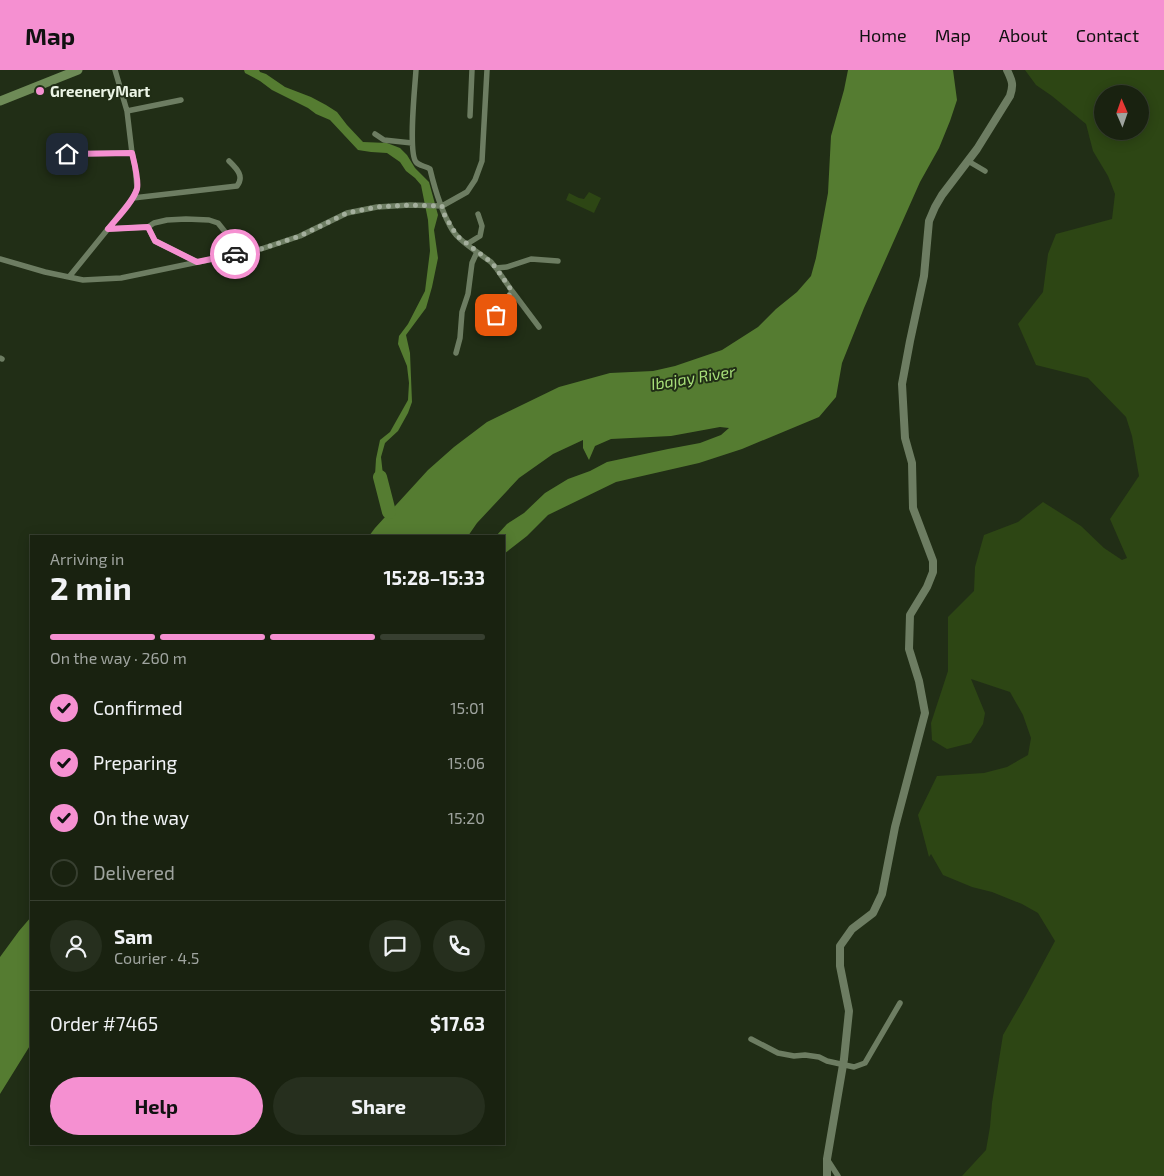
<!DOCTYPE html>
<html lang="en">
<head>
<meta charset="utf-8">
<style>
  :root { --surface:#192210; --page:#262f1e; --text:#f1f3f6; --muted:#9fa49f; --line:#373f30; --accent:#f590d1 }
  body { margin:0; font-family:"Exo 2",sans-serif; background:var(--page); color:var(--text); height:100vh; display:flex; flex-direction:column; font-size:19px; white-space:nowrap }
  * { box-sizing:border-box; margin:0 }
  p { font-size:16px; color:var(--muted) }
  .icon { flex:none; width:28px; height:28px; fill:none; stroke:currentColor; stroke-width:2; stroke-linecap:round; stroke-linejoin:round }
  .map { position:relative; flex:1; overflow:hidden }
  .side { position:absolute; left:30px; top:465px; width:475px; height:610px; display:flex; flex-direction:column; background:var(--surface); border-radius:0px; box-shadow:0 2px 12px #0003,0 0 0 1px var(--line) }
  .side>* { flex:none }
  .needle { width:32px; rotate:358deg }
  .fabs { position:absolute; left:1094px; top:15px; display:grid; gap:10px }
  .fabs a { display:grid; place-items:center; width:55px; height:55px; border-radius:50%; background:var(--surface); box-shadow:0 2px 12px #0003,0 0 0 1px var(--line); font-size:25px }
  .pin { position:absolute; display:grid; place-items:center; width:42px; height:42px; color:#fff; margin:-21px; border-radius:10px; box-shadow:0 2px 8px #0006 }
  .courier { position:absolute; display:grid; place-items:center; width:50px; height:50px; margin:-25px; border:4px solid #f590d1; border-radius:50%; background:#fff; color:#222; box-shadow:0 1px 6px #0007 }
  .headline em { font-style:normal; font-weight:700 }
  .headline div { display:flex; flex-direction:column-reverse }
  .headline { display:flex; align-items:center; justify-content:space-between; height:85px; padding:0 20px }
  h1 { font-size:32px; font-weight:700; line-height:38px }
  .bar { display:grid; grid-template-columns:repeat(4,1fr); gap:8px 5px; align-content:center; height:60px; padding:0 20px }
  .bar i { height:6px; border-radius:4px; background:var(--line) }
  .bar .selected { background:var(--accent) }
  .bar p { grid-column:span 4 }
  .line { display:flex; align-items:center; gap:12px; padding:0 20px; border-top:1px solid var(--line) }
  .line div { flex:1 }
  .round { display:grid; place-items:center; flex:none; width:52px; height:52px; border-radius:26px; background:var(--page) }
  ol { padding:0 20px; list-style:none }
  li { display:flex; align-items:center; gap:15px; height:55px }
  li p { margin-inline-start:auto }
  li .icon { padding:5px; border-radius:50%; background:var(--accent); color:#111; stroke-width:4 }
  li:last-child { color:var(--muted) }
  li i { width:28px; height:28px; border:2px solid var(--line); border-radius:50% }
  .button { display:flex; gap:10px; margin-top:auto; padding:10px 20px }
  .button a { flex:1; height:58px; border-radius:30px; background:var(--accent); color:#111; font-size:20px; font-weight:700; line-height:58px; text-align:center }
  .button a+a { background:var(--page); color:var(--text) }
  header { display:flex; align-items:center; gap:30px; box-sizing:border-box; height:70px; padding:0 25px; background:var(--accent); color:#111 }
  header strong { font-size:24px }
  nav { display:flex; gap:28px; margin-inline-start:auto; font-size:18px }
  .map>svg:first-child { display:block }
  .green { fill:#2d4614; fill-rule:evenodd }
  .water { fill:#557c31 }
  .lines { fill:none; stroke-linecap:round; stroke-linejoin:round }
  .river { stroke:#557c31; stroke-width:14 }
  .minor { stroke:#6d7d62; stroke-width:5.5 }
  .tertiary { stroke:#6d7d62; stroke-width:8 }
  .primary { stroke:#6e8b57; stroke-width:9 }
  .done { stroke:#a4af9d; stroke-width:5; stroke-dasharray:0 9 }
  .route { stroke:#f590d1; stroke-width:6 }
  .poi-dot { fill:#f590d1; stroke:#212e16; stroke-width:2 }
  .labels { text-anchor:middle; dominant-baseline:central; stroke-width:4; stroke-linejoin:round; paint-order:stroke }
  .poi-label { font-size:15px; font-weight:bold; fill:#ebf4e5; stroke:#212e16; text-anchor:start }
  .water-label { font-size:16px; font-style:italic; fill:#a8df79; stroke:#212e16 }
</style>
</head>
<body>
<header>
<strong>Map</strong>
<nav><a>Home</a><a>Map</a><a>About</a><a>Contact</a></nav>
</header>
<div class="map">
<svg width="1164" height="1106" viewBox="0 0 1164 1106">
  <rect width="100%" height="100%" fill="#212e16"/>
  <path class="green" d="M1025,0H1164V1106H962L986,1080L990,1057L992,1033L1003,965L1026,925L1055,871L1038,843L1022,834L992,822L972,817L943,805L931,784L929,787L918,745L937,706L984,703L1007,697L1028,685L1031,668L1023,645L1010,622L971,609L985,643L983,654L971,673L947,679L932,670L931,653L948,601V547L974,521L975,497L984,465L1018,452L1043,432L1081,456L1104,478L1122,490L1127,488L1110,449L1139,406L1132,366L1126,347L1088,308L1036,295L1018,254L1043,222L1048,184L1056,164L1112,149L1115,124L1108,106L1093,81L1086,54L1052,26L1036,15ZM1102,24H1140V61H1102Z
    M589,122L601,128L594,143L566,130L569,123L579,128L584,129Z"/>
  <path class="water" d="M244,0H259L260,2L266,4L285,17L311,27L326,35L337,42L347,55L363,72L387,73L400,78L407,85L415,98L429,112L438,145L434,160L438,188L432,217L426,238L406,265L410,283L412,332L408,343L398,361L385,373L381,387L385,423L383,425L375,405L376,389L380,370L390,362L408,330L409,313L407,296L398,274L399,266L408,254L425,221L430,181L428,150L421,115L415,108L406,101L400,92L387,83L371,82L358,80L330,50L316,44L308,38L272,20L260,11L245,3Z
    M848,0H953L957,30L950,51L939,78L920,112L864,238L842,293L836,327L819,347L742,379L699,393L616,412L548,445L527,466L504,484V466H496L507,454L524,443L545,423L568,409L590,401L607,392L668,379L700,373L721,365L729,358L720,357L671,366L611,369L595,376L589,390L583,378V370L553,384L519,408L477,453L468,466H369L375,458L428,400L454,377L487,352L559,317L610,303L653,301L675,296L722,280L758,257L776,239L797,222L811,206L816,188L828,123L831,66L844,20Z
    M31,847V974L0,1024V887L19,861Z"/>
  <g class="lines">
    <path class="river" d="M380,407L389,442"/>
    <path class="minor" d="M416,0C415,16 408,82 416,92C419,96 426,96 430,99C435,120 442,143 453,161C459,170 469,176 477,182L472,193L468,224L462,242L460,268L456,283
      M127,41L181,30
      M470,46L472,0
      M375,64L384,70L412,73
      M67,84L132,83
      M968,91L985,101
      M133,128L237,116C245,106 236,98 229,91
      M148,157L155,171L197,192
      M108,159L148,157L154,153L167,150L186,149L209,150L218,153L242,183
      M467,174L480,166L482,156L478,144
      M477,182L491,192L496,198L512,221L496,245
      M0,189L45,202L83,210L121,208L261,179L300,166L347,143L377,137L410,135L442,136L467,122L475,110L482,91L487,0
      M496,198L507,197L531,189L558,191
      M69,207L133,128L137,118L135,96L132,83L127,41L115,0
      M512,221L539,257
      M0,288L2,289
      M751,969L778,983L794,986L805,985L819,987L827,991L854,997L865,993L900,933
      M827,1089L838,1106"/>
    <path class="tertiary" d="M827,1106V1089L844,989L849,941L840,896V876L852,859L873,843L882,824L895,757L925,643L919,611L909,579L910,545L927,517L933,502V491L913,438L912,393L905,368L902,314L910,271L924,206L929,151L935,137L942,125L977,79L1010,26C1014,14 1012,11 1007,0"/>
    <path class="primary" d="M0,31L78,0"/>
  </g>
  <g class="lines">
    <path class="done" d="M235,184L261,179L300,166L347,143L377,137L410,135L442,136L444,144L457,166L491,192L496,198L512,221L496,245"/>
    <path class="route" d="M67,84L132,83C134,92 139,110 137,119C133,132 117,148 108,159L148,157L155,171L197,192L235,184"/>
  </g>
  <circle class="poi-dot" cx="40" cy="21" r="5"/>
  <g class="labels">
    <g class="poi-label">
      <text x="50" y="21">GreeneryMart</text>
    </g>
    <g class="water-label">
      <text transform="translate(693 307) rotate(-9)">Ibajay River</text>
    </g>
  </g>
</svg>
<div class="fabs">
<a><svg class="needle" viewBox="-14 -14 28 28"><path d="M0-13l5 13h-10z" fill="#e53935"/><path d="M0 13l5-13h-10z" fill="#9fa49f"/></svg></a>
</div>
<div class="pin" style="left:496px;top:245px;background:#ea580c"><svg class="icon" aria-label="bag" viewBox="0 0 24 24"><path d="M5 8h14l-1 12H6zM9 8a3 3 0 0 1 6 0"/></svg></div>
<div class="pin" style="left:67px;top:84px;background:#1f2937"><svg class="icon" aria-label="home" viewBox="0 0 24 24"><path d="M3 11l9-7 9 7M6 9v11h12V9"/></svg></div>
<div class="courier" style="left:235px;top:184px"><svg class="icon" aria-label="car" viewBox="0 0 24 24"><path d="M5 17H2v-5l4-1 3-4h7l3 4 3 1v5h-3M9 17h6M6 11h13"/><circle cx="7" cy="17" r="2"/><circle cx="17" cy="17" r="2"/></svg></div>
<section class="side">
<div class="headline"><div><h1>2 min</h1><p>Arriving in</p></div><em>15:28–15:33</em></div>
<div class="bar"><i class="selected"></i><i class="selected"></i><i class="selected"></i><i></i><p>On the way · 260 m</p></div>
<ol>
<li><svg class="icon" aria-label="check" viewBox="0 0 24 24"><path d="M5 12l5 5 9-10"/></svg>Confirmed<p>15:01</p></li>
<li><svg class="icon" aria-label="check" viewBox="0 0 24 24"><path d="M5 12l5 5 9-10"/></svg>Preparing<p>15:06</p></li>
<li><svg class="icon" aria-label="check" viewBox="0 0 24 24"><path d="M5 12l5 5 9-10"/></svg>On the way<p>15:20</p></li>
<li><i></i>Delivered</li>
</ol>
<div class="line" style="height:90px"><a class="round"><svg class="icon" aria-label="person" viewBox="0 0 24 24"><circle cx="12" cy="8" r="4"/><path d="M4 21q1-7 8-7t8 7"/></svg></a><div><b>Sam</b><p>Courier · 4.5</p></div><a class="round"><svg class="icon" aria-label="chat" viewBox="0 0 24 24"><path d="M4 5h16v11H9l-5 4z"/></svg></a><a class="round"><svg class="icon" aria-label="phone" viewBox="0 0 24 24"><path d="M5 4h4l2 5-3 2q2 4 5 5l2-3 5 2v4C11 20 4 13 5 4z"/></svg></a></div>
<div class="line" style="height:65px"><div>Order #7465</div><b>$17.63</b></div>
<div class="button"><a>Help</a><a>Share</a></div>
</section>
</div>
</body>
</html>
